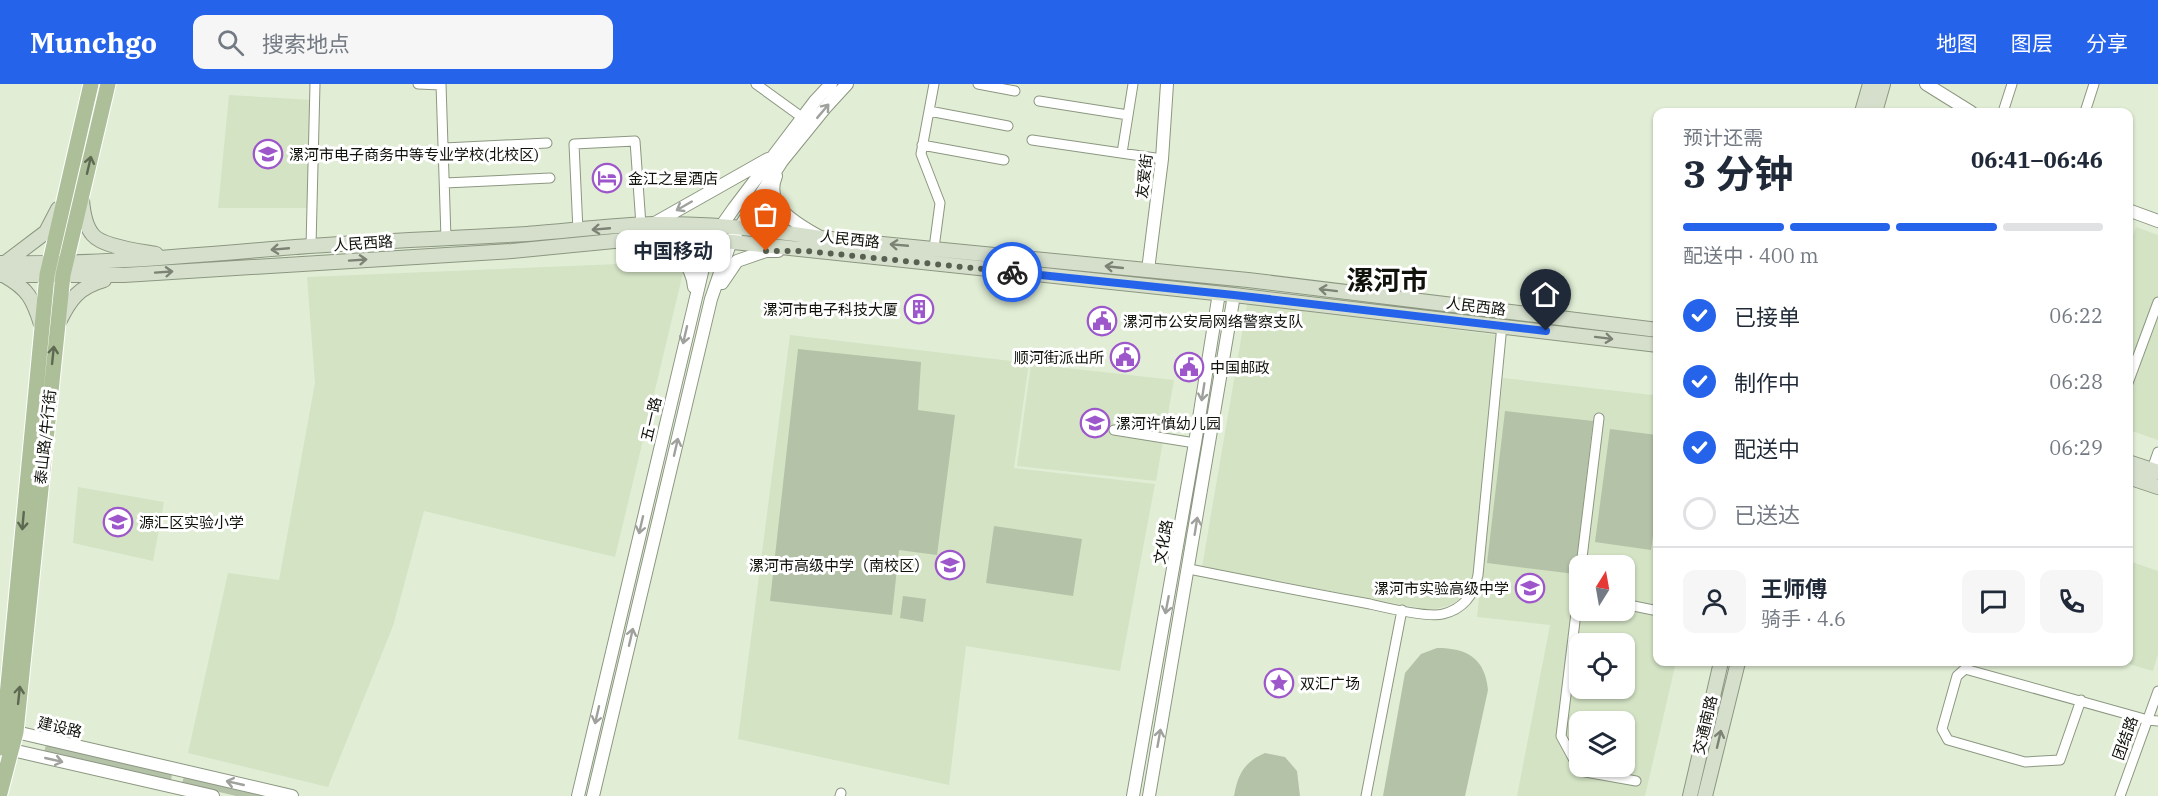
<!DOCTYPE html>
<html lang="zh">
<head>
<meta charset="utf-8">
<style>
  :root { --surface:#fff; --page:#f6f6f7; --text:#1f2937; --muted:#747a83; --line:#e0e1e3; --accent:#2563eb }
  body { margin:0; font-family:"IBM Plex Serif","Noto Sans SC",serif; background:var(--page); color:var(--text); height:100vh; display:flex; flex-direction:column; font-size:22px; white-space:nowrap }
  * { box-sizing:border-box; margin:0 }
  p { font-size:20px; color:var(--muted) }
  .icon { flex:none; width:33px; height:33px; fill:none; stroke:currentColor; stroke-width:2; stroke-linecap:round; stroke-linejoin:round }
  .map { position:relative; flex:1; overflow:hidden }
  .panel { position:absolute; left:1653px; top:24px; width:480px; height:558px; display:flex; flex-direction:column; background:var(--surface); border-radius:12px; box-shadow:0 2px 4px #0004 }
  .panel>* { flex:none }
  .needle { width:39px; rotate:11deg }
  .controls { position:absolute; left:1569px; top:471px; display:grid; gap:12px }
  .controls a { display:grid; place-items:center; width:66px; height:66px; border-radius:12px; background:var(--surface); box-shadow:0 2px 4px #0004; font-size:30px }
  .pin { position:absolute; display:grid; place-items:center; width:51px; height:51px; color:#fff; margin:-62px -26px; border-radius:50% 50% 50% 0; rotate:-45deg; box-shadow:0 0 6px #0007 }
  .pin .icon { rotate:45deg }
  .courier { position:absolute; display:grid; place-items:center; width:60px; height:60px; margin:-30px; border:4px solid #2563eb; border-radius:50%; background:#fff; color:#222; box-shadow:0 2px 8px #0007 }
  .bubble { position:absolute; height:42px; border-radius:12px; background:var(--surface); box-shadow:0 2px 4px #0004; font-size:20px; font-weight:700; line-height:42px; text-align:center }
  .head em { font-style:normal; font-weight:700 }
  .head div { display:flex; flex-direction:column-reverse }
  .head { display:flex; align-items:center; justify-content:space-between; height:102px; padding:0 30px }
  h1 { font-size:39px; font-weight:700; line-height:45px }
  .bar { display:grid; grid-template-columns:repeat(4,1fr); gap:9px 6px; align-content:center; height:72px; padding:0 30px }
  .bar i { height:8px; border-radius:4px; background:var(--line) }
  .bar .active { background:var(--accent) }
  .bar p { grid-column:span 4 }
  .line { display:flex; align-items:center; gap:15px; padding:0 30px; border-top:2px solid var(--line) }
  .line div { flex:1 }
  .round { display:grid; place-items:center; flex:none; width:63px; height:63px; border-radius:12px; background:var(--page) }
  ol { padding:0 30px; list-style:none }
  li { display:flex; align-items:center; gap:18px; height:66px }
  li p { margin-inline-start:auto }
  li .icon { padding:6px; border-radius:50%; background:var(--accent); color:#fff; stroke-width:4 }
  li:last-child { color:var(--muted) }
  li i { width:33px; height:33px; border:3px solid var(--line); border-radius:50% }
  header { display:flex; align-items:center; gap:36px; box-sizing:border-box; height:84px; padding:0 30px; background:var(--accent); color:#fff }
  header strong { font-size:28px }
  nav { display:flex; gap:33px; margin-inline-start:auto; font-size:21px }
  .search { width:420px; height:54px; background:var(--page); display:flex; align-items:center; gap:15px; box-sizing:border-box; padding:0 21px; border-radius:12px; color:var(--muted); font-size:22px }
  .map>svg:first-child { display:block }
  .built { fill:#d3e3c4; fill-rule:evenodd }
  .green { fill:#b4c2a8 }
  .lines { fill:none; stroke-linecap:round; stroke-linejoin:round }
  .minor-casing { stroke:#8c9781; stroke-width:11 }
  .tertiary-casing { stroke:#8c9781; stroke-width:14 }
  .secondary-casing { stroke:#8c9781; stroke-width:16 }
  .primary-casing { stroke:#fff; stroke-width:17 }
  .minor { stroke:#fff; stroke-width:9 }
  .tertiary { stroke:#fff; stroke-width:12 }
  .secondary { stroke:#d6dfcc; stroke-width:14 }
  .primary { stroke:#adbf99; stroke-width:15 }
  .oneway { stroke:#9fa19d }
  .oneway2 { stroke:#5e6952 }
  .oneway3 { stroke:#7c8375 }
  .done { stroke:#586052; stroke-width:6; stroke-dasharray:0 10.8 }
  .route { stroke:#2563eb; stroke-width:8 }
  .labels { text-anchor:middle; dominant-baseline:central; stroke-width:6; stroke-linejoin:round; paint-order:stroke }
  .poi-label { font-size:15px; fill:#0f130b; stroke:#fff; text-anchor:start }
  .street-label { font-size:15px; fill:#0f130b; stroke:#fff }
  .town-label { font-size:27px; font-weight:bold; fill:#0f130b; stroke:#fff }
</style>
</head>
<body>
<header>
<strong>Munchgo</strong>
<div class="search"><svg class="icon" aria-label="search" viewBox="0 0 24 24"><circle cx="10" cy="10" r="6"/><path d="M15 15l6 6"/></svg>搜索地点</div>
<nav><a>地图</a><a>图层</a><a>分享</a></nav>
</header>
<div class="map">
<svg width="2158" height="712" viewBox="0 0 2158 712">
  <rect width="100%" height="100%" fill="#e1eed5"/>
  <path class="built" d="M229,11L313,16L314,124H218Z
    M2136,143L2158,151V356L2129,346L2128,164Z
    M665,178L683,189L615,473L424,427L393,542L328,703L188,669L228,489L279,496L315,299L307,193Z
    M1247,220L1497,251L1474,497L1468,508L1459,516L1448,522L1435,525H1425L1202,483Z
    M790,251L1029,279L1014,384L1155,400L1120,587L966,562L949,701L738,655Z
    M1031,280L1174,296L1156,397L1017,382Z
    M1503,294L1653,311L1658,319V578H1676L1645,712H1517L1550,541L1477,533ZM1580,482H1624V526H1580ZM1580,560H1624V604H1580ZM1580,638H1624V682H1580Z
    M78,403L164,418L153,477L73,459Z
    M2129,477L2158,487V570L2153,587L2122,578H2128Z"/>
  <path class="green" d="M798,265L921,278L918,326L955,331L937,471L899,466L892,531L770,517Z
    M1505,327L1593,337L1575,490L1487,479Z
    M1610,345L1657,351V422L1651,466L1595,458Z
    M994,442L1082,455L1073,512L986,499Z
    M903,512L926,515L923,538L900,534Z
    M1437,564C1467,564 1485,574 1488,606L1465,712H1383L1405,589L1421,570Z
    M46,661L172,690L171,697L44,668Z
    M1265,669L1285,673L1297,687L1300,712H1234C1238,690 1244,678 1265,669Z
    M184,693L266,712H236L182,699Z"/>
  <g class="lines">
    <g class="minor-casing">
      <path id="minor" d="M418,0L441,1
        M441,0L446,154
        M756,0L803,34
        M978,0L1015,7
        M1039,17L1128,31
        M929,27L1008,42
        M2003,28L2012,0
        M2085,28L2094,0
        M1032,56L1162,75
        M922,61L1004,76
        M444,64L547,59
        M1122,69L1133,0
        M445,99L550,94
        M578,147L574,60L635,57L641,141
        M311,162L315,0
        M934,164L940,119L921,70L934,0
        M2128,299L2158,218
        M1114,346L1195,359
        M2152,385L2158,368
        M1581,482L1599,334
        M1189,485C1249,497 1310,509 1370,520C1387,524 1428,534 1443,530C1463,525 1474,511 1478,491L1502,241
        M1580,496L1561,652L1580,687L1636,697
        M1624,520L1658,527
        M2081,616L2060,676L2025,678L1948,656L1942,645L1957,592L1965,585L2148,636L2158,637
        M840,712L841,709
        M1366,712L1402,526
        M2120,712L2158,607"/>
    </g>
    <g class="tertiary-casing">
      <path id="tertiary" d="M1926,0L1971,28
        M776,92C763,123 798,140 820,153
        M2128,126L2158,137
        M653,140L768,75
        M655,153C674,165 692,179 694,203
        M1148,186L1162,75L1167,0
        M722,199L737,177L766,167H778
        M213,712L12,666L3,654L16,648L292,712
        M578,712L703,184L722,141L734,124L815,17L831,0
        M593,712L711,215L731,157L740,143L782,77L825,24L847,0
        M1133,712L1195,359L1219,209
        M1149,712L1234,211"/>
    </g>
    <g class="secondary-casing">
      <path id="secondary" d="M1862,28L1870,0
        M1875,28L1883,0
        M82,116C83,128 85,142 93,151C103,163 140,167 156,170
        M0,179C103,181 206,170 309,162C381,157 454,154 527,150C569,147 612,141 654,140C710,139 765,145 821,154L1248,196L1658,246
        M5,179L46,148L58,125
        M0,191H124L512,167L655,153L714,156L1234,211L1658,261
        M5,192C28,205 33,215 41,240
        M59,238C70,215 79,203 104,196
        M2128,378L2158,388
        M2128,393L2158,403
        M1690,712L1721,578
        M1705,712L1738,578"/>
    </g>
    <g class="primary-casing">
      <path id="primary" d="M0,664L3,654L47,191L91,0
        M0,709L16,648L63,191L108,0"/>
    </g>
    <use href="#minor" class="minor"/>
    <use href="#tertiary" class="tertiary"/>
    <use href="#secondary" class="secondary"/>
    <use href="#primary" class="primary"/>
  </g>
  <defs><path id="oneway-shaft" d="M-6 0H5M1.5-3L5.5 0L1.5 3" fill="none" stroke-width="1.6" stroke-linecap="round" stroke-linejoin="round" transform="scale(1.5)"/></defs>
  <g class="oneway">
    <use href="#oneway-shaft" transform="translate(823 27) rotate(-50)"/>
    <use href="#oneway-shaft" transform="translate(684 122) rotate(150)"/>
    <use href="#oneway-shaft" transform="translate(685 251) rotate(103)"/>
    <use href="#oneway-shaft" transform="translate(1203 308) rotate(99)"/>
    <use href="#oneway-shaft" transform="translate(676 363) rotate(-77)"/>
    <use href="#oneway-shaft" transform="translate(641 441) rotate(103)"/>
    <use href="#oneway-shaft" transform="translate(1196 442) rotate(-81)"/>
    <use href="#oneway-shaft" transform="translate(1167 521) rotate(101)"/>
    <use href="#oneway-shaft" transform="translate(631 553) rotate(-77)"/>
    <use href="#oneway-shaft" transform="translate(597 631) rotate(103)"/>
    <use href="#oneway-shaft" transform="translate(1159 654) rotate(-80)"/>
    <use href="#oneway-shaft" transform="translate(54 676) rotate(13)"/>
    <use href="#oneway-shaft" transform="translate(235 699) rotate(-167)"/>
  </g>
  <g class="oneway2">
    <use href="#oneway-shaft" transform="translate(89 81) rotate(-77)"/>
    <use href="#oneway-shaft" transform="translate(53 271) rotate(-84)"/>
    <use href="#oneway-shaft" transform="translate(23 437) rotate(95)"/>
    <use href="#oneway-shaft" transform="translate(19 611) rotate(-84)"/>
  </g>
  <g class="oneway3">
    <use href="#oneway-shaft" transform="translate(601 145) rotate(175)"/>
    <use href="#oneway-shaft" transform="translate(899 161) rotate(-175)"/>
    <use href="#oneway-shaft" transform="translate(280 165) rotate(175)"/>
    <use href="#oneway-shaft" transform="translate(358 176) rotate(-4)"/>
    <use href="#oneway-shaft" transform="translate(1114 183) rotate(-174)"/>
    <use href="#oneway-shaft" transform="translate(164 188) rotate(-4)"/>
    <use href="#oneway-shaft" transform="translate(1328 206) rotate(-173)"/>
    <use href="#oneway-shaft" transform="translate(1604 254) rotate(7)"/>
    <use href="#oneway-shaft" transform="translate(1719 655) rotate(-77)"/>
  </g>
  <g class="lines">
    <path class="done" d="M766,167H806L1012,188"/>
    <path class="route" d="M1012,188L1234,211L1546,247"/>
  </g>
  <defs>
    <g id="school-ring" transform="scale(1.5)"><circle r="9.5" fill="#fff" stroke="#9d57cb" stroke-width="1.5"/><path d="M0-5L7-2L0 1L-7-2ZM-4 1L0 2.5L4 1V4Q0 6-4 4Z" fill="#9d57cb"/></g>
    <g id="hotel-ring" transform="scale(1.5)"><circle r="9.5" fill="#fff" stroke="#9d57cb" stroke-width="1.5"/><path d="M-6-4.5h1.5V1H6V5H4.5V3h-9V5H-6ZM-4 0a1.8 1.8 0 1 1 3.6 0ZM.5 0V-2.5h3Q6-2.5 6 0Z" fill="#9d57cb"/></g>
    <g id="building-ring" transform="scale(1.5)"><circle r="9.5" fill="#fff" stroke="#9d57cb" stroke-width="1.5"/><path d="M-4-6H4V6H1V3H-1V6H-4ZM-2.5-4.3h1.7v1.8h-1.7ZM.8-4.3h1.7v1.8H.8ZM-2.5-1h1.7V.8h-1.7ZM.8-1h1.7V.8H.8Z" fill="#9d57cb"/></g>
    <g id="civic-ring" transform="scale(1.5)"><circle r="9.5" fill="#fff" stroke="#9d57cb" stroke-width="1.5"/><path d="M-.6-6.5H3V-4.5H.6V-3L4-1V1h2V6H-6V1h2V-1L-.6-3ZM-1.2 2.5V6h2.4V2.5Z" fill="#9d57cb"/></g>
    <g id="sight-ring" transform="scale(1.5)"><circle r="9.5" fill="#fff" stroke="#9d57cb" stroke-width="1.5"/><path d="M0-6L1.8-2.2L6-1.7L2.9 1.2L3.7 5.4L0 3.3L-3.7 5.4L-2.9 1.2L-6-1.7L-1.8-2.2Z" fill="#9d57cb"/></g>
  </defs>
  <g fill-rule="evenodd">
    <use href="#school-ring" x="268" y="70"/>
    <use href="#hotel-ring" x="607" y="94"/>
    <use href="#building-ring" x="919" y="225"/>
    <use href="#civic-ring" x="1102" y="237"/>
    <use href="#civic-ring" x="1125" y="273"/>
    <use href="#civic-ring" x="1189" y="283"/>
    <use href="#school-ring" x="1095" y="339"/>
    <use href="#school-ring" x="118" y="438"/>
    <use href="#school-ring" x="950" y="481"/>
    <use href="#school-ring" x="1530" y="504"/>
    <use href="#sight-ring" x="1279" y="599"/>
  </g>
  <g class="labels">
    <g class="poi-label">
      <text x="289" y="70">漯河市电子商务中等专业学校(北校区)</text>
      <text x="628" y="94">金江之星酒店</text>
      <text x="898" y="225" text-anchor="end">漯河市电子科技大厦</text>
      <text x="1123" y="237">漯河市公安局网络警察支队</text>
      <text x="1104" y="273" text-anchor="end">顺河街派出所</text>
      <text x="1210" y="283">中国邮政</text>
      <text x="1116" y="339">漯河许慎幼儿园</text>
      <text x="139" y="438">源汇区实验小学</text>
      <text x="929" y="481" text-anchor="end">漯河市高级中学（南校区）</text>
      <text x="1509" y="504" text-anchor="end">漯河市实验高级中学</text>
      <text x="1300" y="599">双汇广场</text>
    </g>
    <g class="street-label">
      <text transform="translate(1144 92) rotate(-83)">友爱街</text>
      <text transform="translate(850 155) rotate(6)">人民西路</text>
      <text transform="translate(363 159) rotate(-4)">人民西路</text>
      <text transform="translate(1476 222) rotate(7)">人民西路</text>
      <text transform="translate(651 335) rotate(-77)">五一路</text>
      <text transform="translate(45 353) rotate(-84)">泰山路/牛行街</text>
      <text transform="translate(1163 458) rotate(-80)">文化路</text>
      <text transform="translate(1705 641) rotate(-77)">交通南路</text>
      <text transform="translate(60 643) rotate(13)">建设路</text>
      <text transform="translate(2125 654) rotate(-70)">团结路</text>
    </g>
    <g class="town-label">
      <text x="1387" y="195">漯河市</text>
    </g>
  </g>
</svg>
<div class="controls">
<a><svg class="needle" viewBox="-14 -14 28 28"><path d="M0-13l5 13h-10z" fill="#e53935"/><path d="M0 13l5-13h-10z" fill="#747a83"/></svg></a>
<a><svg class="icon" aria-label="locate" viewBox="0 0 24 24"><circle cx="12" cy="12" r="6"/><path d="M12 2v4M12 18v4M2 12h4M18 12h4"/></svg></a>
<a><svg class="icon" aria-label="layers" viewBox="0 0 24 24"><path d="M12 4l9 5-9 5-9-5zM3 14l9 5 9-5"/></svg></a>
</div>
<div class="pin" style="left:766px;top:167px;background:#ea580c"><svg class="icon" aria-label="bag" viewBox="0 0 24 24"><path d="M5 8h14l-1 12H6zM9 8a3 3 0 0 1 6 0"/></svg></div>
<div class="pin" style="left:1546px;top:247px;background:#1f2937"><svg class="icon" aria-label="home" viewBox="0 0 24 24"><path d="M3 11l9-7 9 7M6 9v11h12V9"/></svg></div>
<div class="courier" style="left:1012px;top:188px"><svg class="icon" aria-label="bike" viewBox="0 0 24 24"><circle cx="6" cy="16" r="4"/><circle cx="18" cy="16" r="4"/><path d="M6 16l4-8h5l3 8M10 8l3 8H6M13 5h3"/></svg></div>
<div class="bubble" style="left:616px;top:146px;width:114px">中国移动</div>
<section class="panel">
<div class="head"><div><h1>3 分钟</h1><p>预计还需</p></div><em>06:41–06:46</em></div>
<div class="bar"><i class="active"></i><i class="active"></i><i class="active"></i><i></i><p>配送中 · 400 m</p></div>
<ol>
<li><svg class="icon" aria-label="check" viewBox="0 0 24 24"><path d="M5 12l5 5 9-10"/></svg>已接单<p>06:22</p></li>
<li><svg class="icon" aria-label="check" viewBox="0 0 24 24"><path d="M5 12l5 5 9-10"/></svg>制作中<p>06:28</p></li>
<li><svg class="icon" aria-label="check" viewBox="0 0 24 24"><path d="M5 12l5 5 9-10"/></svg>配送中<p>06:29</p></li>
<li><i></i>已送达</li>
</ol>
<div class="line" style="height:108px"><a class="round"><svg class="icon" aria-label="person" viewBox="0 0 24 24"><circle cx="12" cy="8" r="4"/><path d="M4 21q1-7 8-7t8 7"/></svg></a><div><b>王师傅</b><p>骑手 · 4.6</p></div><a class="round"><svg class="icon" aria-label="chat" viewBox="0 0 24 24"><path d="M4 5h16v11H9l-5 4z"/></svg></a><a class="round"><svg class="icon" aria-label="phone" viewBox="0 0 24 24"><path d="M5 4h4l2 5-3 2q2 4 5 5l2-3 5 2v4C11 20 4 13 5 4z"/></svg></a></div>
</section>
</div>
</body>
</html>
